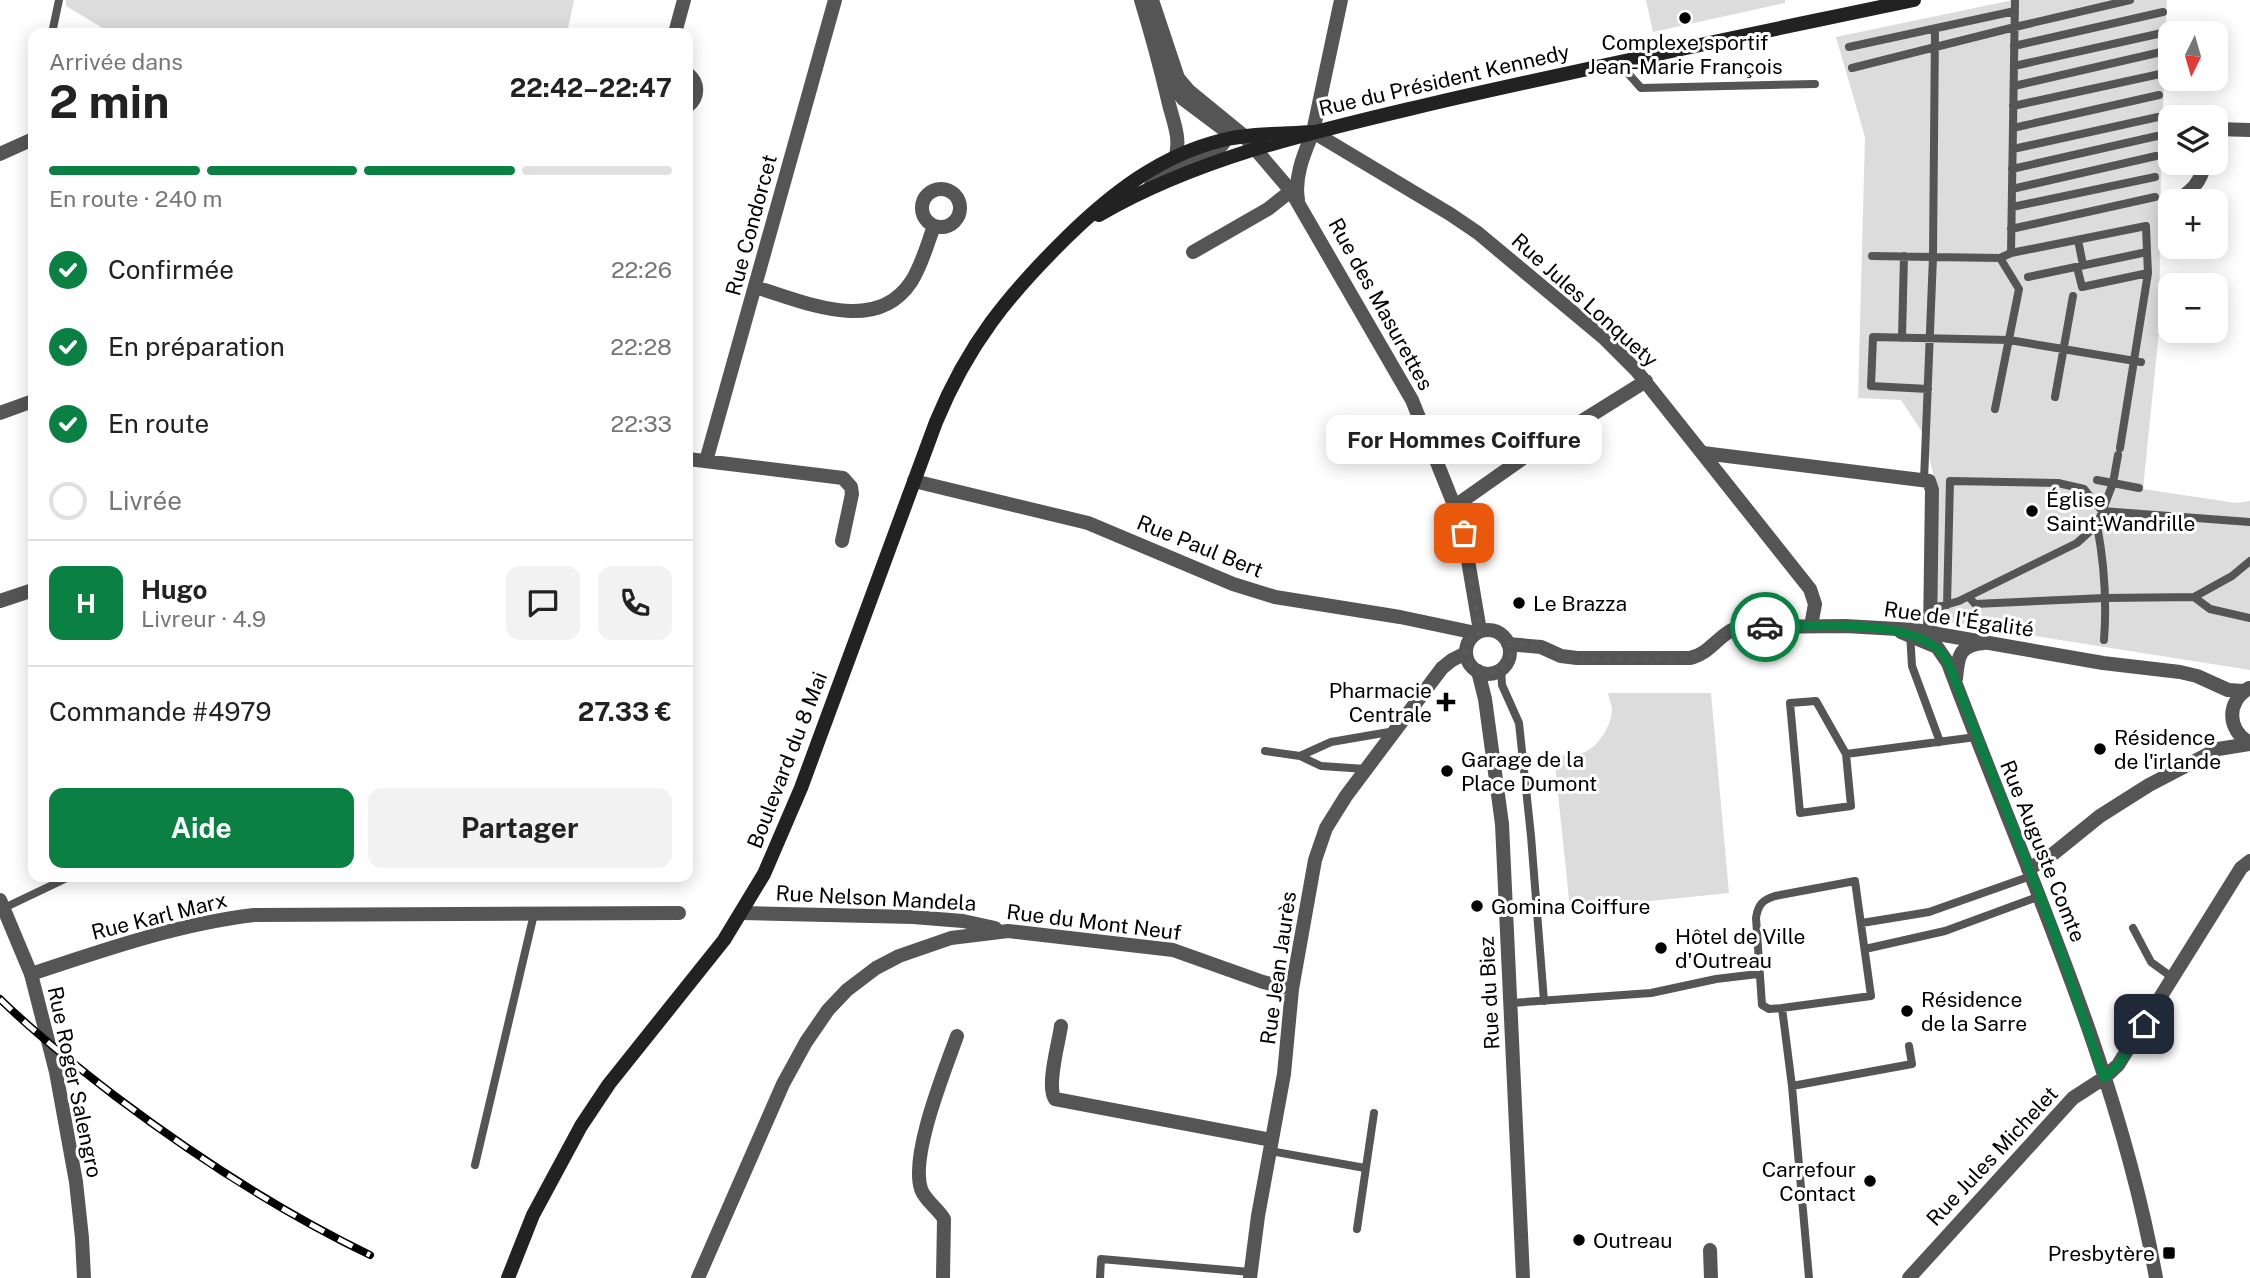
<!DOCTYPE html>
<html lang="fr">
<head>
<meta charset="utf-8">
<style>
  :root { --surface:#fff; --page:#f2f2f2; --text:#222; --muted:#767676; --line:#e0e0e0; --accent:#0b8043 }
  body { margin:0; font-family:"Public Sans",sans-serif; background:var(--page); color:var(--text); height:100vh; display:flex; flex-direction:column; font-size:26px; white-space:nowrap }
  * { box-sizing:border-box; margin:0 }
  p { font-size:23px; color:var(--muted) }
  .icon { flex:none; width:38px; height:38px; fill:none; stroke:currentColor; stroke-width:2; stroke-linecap:round; stroke-linejoin:round }
  .map { position:relative; flex:1; overflow:hidden }
  .details { position:absolute; left:28px; top:28px; width:665px; height:854px; display:flex; flex-direction:column; background:var(--surface); border-radius:14px; box-shadow:0 4px 18px #0003 }
  .details>* { flex:none }
  .needle { width:46px; rotate:185deg }
  .controls { position:absolute; left:2158px; top:21px; display:grid; gap:14px }
  .controls a { display:grid; place-items:center; width:70px; height:70px; border-radius:14px; background:var(--surface); box-shadow:0 4px 18px #0003; font-size:35px }
  .pin { position:absolute; display:grid; place-items:center; width:60px; height:60px; color:#fff; margin:-30px; border-radius:14px; box-shadow:0 4px 10px #0006 }
  .courier { position:absolute; display:grid; place-items:center; width:70px; height:70px; margin:-35px; border:5px solid #0b8043; border-radius:50%; background:#fff; color:#222; box-shadow:0 2px 9px #0007 }
  .bubble { position:absolute; height:49px; border-radius:14px; background:var(--surface); box-shadow:0 4px 18px #0003; font-size:23px; font-weight:700; line-height:49px; text-align:center }
  .headline em { font-style:normal; font-weight:700 }
  .headline div { display:flex; flex-direction:column-reverse }
  .headline { display:flex; align-items:center; justify-content:space-between; height:119px; padding:0 21px }
  h1 { font-size:46px; font-weight:700; line-height:52px }
  .bar { display:grid; grid-template-columns:repeat(4,1fr); gap:10px 7px; align-content:center; height:84px; padding:0 21px }
  .bar i { height:9px; border-radius:5px; background:var(--line) }
  .bar .current { background:var(--accent) }
  .bar p { grid-column:span 4 }
  .line { display:flex; align-items:center; gap:18px; padding:0 21px; border-top:2px solid var(--line) }
  .line div { flex:1 }
  .round { display:grid; place-items:center; flex:none; width:74px; height:74px; border-radius:14px; background:var(--page) }
  ol { padding:0 21px; list-style:none }
  li { display:flex; align-items:center; gap:21px; height:77px }
  li p { margin-inline-start:auto }
  li .icon { padding:7px; border-radius:50%; background:var(--accent); color:#fff; stroke-width:4 }
  li:last-child { color:var(--muted) }
  li i { width:38px; height:38px; border:4px solid var(--line); border-radius:50% }
  .cta { display:flex; gap:14px; margin-top:auto; padding:14px 21px }
  .cta a { flex:1; height:80px; border-radius:14px; background:var(--accent); color:#fff; font-size:28px; font-weight:700; line-height:80px; text-align:center }
  .cta a+a { background:var(--page); color:var(--text) }
  .map>svg:first-child { display:block }
  .green { fill:#dcdcdc }
  .lines { fill:none; stroke-linecap:round; stroke-linejoin:round }
  .service { stroke:#555; stroke-width:8 }
  .minor { stroke:#555; stroke-width:14 }
  .tertiary { stroke:#555; stroke-width:14 }
  .secondary { stroke:#222; stroke-width:14 }
  .rail-casing { stroke:#000; stroke-width:8 }
  .rail { stroke:#fff; stroke-width:5; stroke-dasharray:16; stroke-linecap:butt }
  .done { stroke:#595959; stroke-width:7; stroke-dasharray:0 12.6 }
  .route { stroke:#0b8043; stroke-width:9 }
  .poi-dot { fill:#000; stroke:#fff; stroke-width:2.5 }
  .labels { text-anchor:middle; dominant-baseline:central; stroke-width:6; stroke-linejoin:round; paint-order:stroke }
  .poi-label { font-size:21px; fill:#000; stroke:#fff; text-anchor:start }
  .street-label { font-size:21px; fill:#000; stroke:#fff }
</style>
</head>
<body>
<div class="map">
<svg width="2250" height="1278" viewBox="0 0 2250 1278">
  <rect width="100%" height="100%" fill="#fff"/>
  <path class="green" d="M66,0H574L567,33H111L66,6Z
    M1646,0H1785V3L1653,32Z
    M2013,0H2167L2161,161L2159,331L2143,489L2236,503L2250,501V670L1934,620L1936,486L1924,435L1901,400L1858,398L1865,137L1836,37Z
    M1608,693H1711L1729,893L1570,909L1554,755C1564,756 1577,756 1587,751C1600,744 1612,724 1612,709C1611,704 1609,698 1608,693Z"/>
  <g class="lines">
    <path class="service" d="M52,33L59,0
      M2014,46L2163,12
      M1849,47L2015,11
      M1618,62L1641,88L1815,84
      M2014,66L2162,33
      M1852,68L2015,27L2130,0
      M2014,86L2161,52
      M2013,106L2160,74
      M2013,128L2159,95
      M2013,149L2158,117
      M2012,169L2157,136
      M2012,189L2156,156
      M2012,207L2155,177
      M2011,229L2155,197
      M2078,240L2083,265
      M2011,253L2146,226L2147,252L2028,277
      M1872,256L1933,257L1935,29
      M2077,267L2082,287L2148,273L2147,252
      M1902,338L1904,256
      M1928,389L1871,386L1873,337L2009,340L2141,362
      M2055,397L2073,296
      M1995,409L2019,289L2000,258
      M2120,448L2148,273
      M1924,480L1933,257L2000,258L2011,253L2015,0
      M2097,480L2139,488
      M2097,525C2104,562 2107,601 2104,640
      M1969,597L1975,604L2105,598L2194,597L2210,609L2250,618
      M2194,597L2232,576L2250,561
      M1947,605L1950,481L2058,483L2084,489L2102,511L2250,522
      M1930,607L1942,606L1959,601L2077,543L2097,525L2113,483L2118,455
      M1910,633L1912,666L1940,742
      M1501,668L1502,685L1519,723L1531,836L1544,1001
      M1816,701L1846,754L1851,806L1800,813L1790,703Z
      M1265,751L1300,756
      M1846,754L1976,737
      M1366,769L1321,766L1300,756L1331,742L1395,731
      M1855,881L1871,996L1782,1008L1769,1009L1762,1005L1756,918C1758,905 1762,900 1775,896Z
      M4,908L69,877
      M1862,923L1929,912L2031,876
      M2133,928L2151,962L2173,978
      M1865,949L1945,931L2040,896
      M1511,1003L1651,993L1716,979L1758,974
      M1782,1008L1792,1086L1809,1278
      M1792,1086L1912,1064L1909,1046
      M1270,1151L1365,1168
      M475,1165L534,914
      M1357,1229L1374,1113
      M1100,1278L1101,1259L1250,1272"/>
    <path class="minor" d="M1341,0L1313,132L1450,214L1478,233L1605,339L1636,370L1810,589L1815,604L1811,626
      M675,33L684,0
      M688,74C699,83 699,97 688,106
      M2216,129L2250,130
      M0,154L33,139
      M922 208a19 19 0 1 1 38 0a19 19 0 1 1-38 0Z
      M2174,201C2191,193 2201,182 2205,163
      M1193,252L1268,209L1297,186
      M755,287C803,301 875,336 911,282C922,265 927,245 934,226
      M0,413L33,401
      M1703,453L1929,481L1932,490L1930,633
      M688,459L843,478L851,487L852,494L842,541
      M706,461L835,0
      M914,481L1088,523L1233,584L1275,597L1400,617L1476,633
      M1455,506L1529,454L1646,381
      M0,601L33,590
      M1901,632L1937,647L1948,663C2023,865 2118,1064 2156,1278
      M1478,671L1485,699L1502,824L1523,1278
      M1956,679C1958,656 1959,645 1984,643
      M2028,869L2048,858L2100,816L2149,785L2218,749L2250,744
      M742,913L913,917L963,921L995,928
      M31,974C103,950 178,924 254,915L679,913
      M1061,1026C1059,1042 1046,1086 1055,1099L1272,1140
      M1710,1250L1711,1278
      M698,1278L783,1084L806,1042L828,1010L847,990L876,968L899,956L951,938L1008,931L1173,950L1263,982L1292,989
      M943,1278L944,1219C938,1208 925,1201 921,1189C910,1155 945,1070 957,1036
      M1250,1278L1258,1216L1284,1074L1292,989L1315,860L1326,828L1346,796L1442,668L1452,660L1466,653
      M1909,1278L2073,1098L2104,1078L2118,1065L2241,868L2250,861"/>
    <path class="tertiary" d="M1141,0C1151,33 1160,66 1168,100C1172,119 1182,138 1175,158
      M1152,0L1178,78L1189,91L1244,136L1291,191L1412,400L1462,525L1480,631
      M1167,76L1183,99L1231,135
      M1151,185C1159,178 1168,172 1178,167C1197,158 1220,156 1228,135
      M1298,200C1294,176 1304,154 1313,132
      M1466 652a22 22 0 1 1 44 0a22 22 0 1 1-44 0Z
      M1508,644L1541,647L1561,656L1577,658H1690C1711,654 1720,631 1741,627L1845,626L1915,630L2103,663L2180,672L2197,676L2228,690L2244,691
      M2249,688C2226,702 2227,730 2250,743
      M0,900L31,974L56,1072L76,1182L82,1238L84,1278"/>
    <path class="secondary" d="M1099,215C1204,154 1326,129 1443,101C1600,65 1757,33 1914,0
      M508,1278L533,1215L581,1126L609,1084L724,940L764,874L801,788L936,422C968,344 1008,295 1067,237C1112,193 1161,155 1223,140C1252,133 1284,134 1313,132"/>
    <g class="rail-casing">
      <path id="rail" d="M0,999C36,1034 76,1066 115,1096C196,1157 279,1211 370,1255"/>
    </g>
    <use href="#rail" class="rail"/>
  </g>
  <g class="lines">
    <path class="done" d="M1464,533L1480,631L1468,642C1455,682 1518,683 1508,644L1541,647L1561,656L1577,659L1690,658C1706,655 1713,640 1726,632C1738,625 1752,627 1765,627"/>
    <path class="route" d="M1765,627C1810,626 1926,615 1948,663L2052,927L2104,1078L2118,1065L2144,1024"/>
  </g>
  <g class="poi-dot">
    <circle cx="1685" cy="18" r="7"/>
    <circle cx="2032" cy="511" r="7"/>
    <circle cx="1519" cy="603" r="7"/>
    <path d="M1442.5 691.5h7v7h7v7h-7v7h-7v-7h-7v-7h7z"/>
    <circle cx="2100" cy="749" r="7"/>
    <circle cx="1447" cy="771" r="7"/>
    <circle cx="1477" cy="906" r="7"/>
    <circle cx="1661" cy="948" r="7"/>
    <circle cx="1907" cy="1011" r="7"/>
    <circle cx="1870" cy="1181" r="7"/>
    <circle cx="1579" cy="1240" r="7"/>
    <rect x="2162" y="1246" width="14" height="14" rx="3.5"/>
  </g>
  <g class="labels">
    <g class="poi-label">
      <text x="1685" y="42" text-anchor="middle">Complexe sportif<tspan x="1685" dy="24">Jean-Marie François</tspan></text>
      <text x="2046" y="499">Église<tspan x="2046" dy="24">Saint-Wandrille</tspan></text>
      <text x="1533" y="603">Le Brazza</text>
      <text x="1432" y="690" text-anchor="end">Pharmacie<tspan x="1432" dy="24">Centrale</tspan></text>
      <text x="2114" y="737">Résidence<tspan x="2114" dy="24">de l'irlande</tspan></text>
      <text x="1461" y="759">Garage de la<tspan x="1461" dy="24">Place Dumont</tspan></text>
      <text x="1491" y="906">Gomina Coiffure</text>
      <text x="1675" y="936">Hôtel de Ville<tspan x="1675" dy="24">d'Outreau</tspan></text>
      <text x="1921" y="999">Résidence<tspan x="1921" dy="24">de la Sarre</tspan></text>
      <text x="1856" y="1169" text-anchor="end">Carrefour<tspan x="1856" dy="24">Contact</tspan></text>
      <text x="1593" y="1240">Outreau</text>
      <text x="2155" y="1253" text-anchor="end">Presbytère</text>
    </g>
    <g class="street-label">
      <text transform="translate(1444 80) rotate(-13)">Rue du Président Kennedy</text>
      <text transform="translate(751 225) rotate(-75)">Rue Condorcet</text>
      <text transform="translate(1585 300) rotate(42)">Rue Jules Lonquety</text>
      <text transform="translate(1381 304) rotate(61)">Rue des Masurettes</text>
      <text transform="translate(1200 546) rotate(22)">Rue Paul Bert</text>
      <text transform="translate(1959 619) rotate(8)">Rue de l'Égalité</text>
      <text transform="translate(787 760) rotate(-69)">Boulevard du 8 Mai</text>
      <text transform="translate(2043 851) rotate(68)">Rue Auguste Comte</text>
      <text transform="translate(876 898) rotate(3)">Rue Nelson Mandela</text>
      <text transform="translate(159 916) rotate(-14)">Rue Karl Marx</text>
      <text transform="translate(1094 922) rotate(7)">Rue du Mont Neuf</text>
      <text transform="translate(1278 968) rotate(-82)">Rue Jean Jaurès</text>
      <text transform="translate(1489 993) rotate(-93)">Rue du Biez</text>
      <text transform="translate(75 1082) rotate(78)">Rue Roger Salengro</text>
      <text transform="translate(1992 1156) rotate(-47)">Rue Jules Michelet</text>
    </g>
  </g>
</svg>
<div class="controls">
<a><svg class="needle" viewBox="-14 -14 28 28"><path d="M0-13l5 13h-10z" fill="#e53935"/><path d="M0 13l5-13h-10z" fill="#767676"/></svg></a>
<a><svg class="icon" aria-label="layers" viewBox="0 0 24 24"><path d="M12 4l9 5-9 5-9-5zM3 14l9 5 9-5"/></svg></a>
<a>+</a>
<a>−</a>
</div>
<div class="pin" style="left:1464px;top:533px;background:#ea580c"><svg class="icon" aria-label="bag" viewBox="0 0 24 24"><path d="M5 8h14l-1 12H6zM9 8a3 3 0 0 1 6 0"/></svg></div>
<div class="pin" style="left:2144px;top:1024px;background:#1f2937"><svg class="icon" aria-label="home" viewBox="0 0 24 24"><path d="M3 11l9-7 9 7M6 9v11h12V9"/></svg></div>
<div class="courier" style="left:1765px;top:627px"><svg class="icon" aria-label="car" viewBox="0 0 24 24"><path d="M5 17H2v-5l4-1 3-4h7l3 4 3 1v5h-3M9 17h6M6 11h13"/><circle cx="7" cy="17" r="2"/><circle cx="17" cy="17" r="2"/></svg></div>
<div class="bubble" style="left:1326px;top:415px;width:276px">For Hommes Coiffure</div>
<section class="details">
<div class="headline"><div><h1>2 min</h1><p>Arrivée dans</p></div><em>22:42–22:47</em></div>
<div class="bar"><i class="current"></i><i class="current"></i><i class="current"></i><i></i><p>En route · 240 m</p></div>
<ol>
<li><svg class="icon" aria-label="check" viewBox="0 0 24 24"><path d="M5 12l5 5 9-10"/></svg>Confirmée<p>22:26</p></li>
<li><svg class="icon" aria-label="check" viewBox="0 0 24 24"><path d="M5 12l5 5 9-10"/></svg>En préparation<p>22:28</p></li>
<li><svg class="icon" aria-label="check" viewBox="0 0 24 24"><path d="M5 12l5 5 9-10"/></svg>En route<p>22:33</p></li>
<li><i></i>Livrée</li>
</ol>
<div class="line" style="height:126px"><b class="round" style="background:var(--accent);color:#fff">H</b><div><b>Hugo</b><p>Livreur · 4.9</p></div><a class="round"><svg class="icon" aria-label="chat" viewBox="0 0 24 24"><path d="M4 5h16v11H9l-5 4z"/></svg></a><a class="round"><svg class="icon" aria-label="phone" viewBox="0 0 24 24"><path d="M5 4h4l2 5-3 2q2 4 5 5l2-3 5 2v4C11 20 4 13 5 4z"/></svg></a></div>
<div class="line" style="height:91px"><div>Commande #4979</div><b>27.33 €</b></div>
<div class="cta"><a>Aide</a><a>Partager</a></div>
</section>
</div>
</body>
</html>
